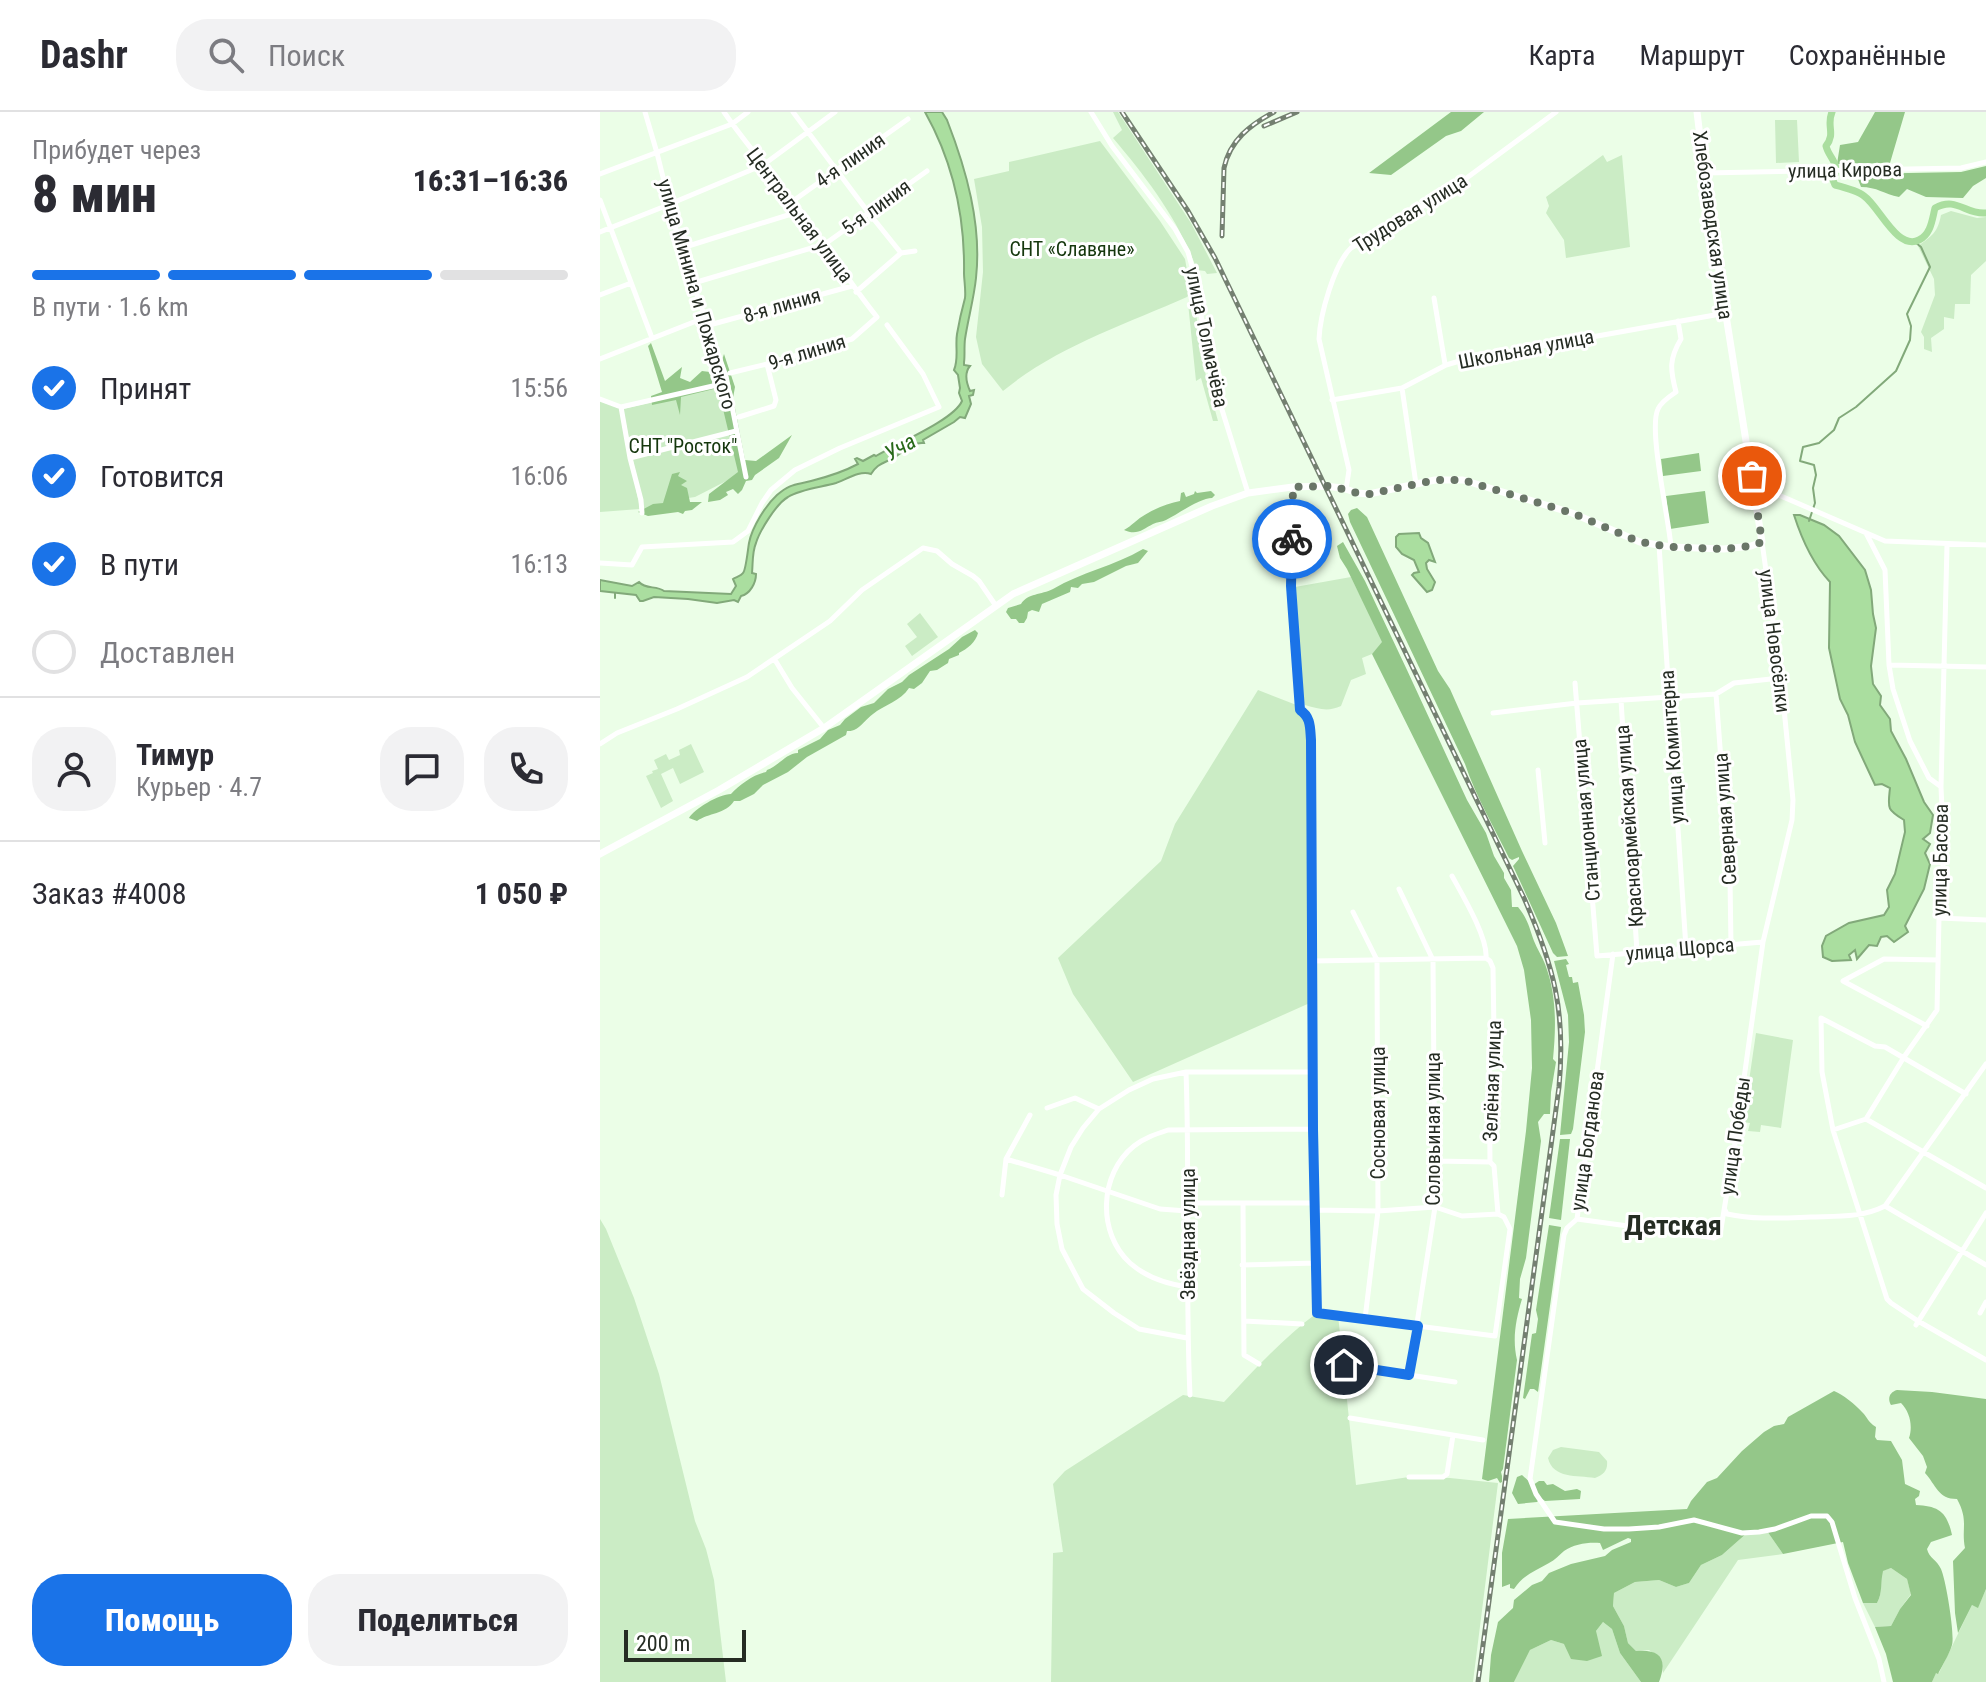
<!DOCTYPE html>
<html lang="ru">
<head>
<meta charset="utf-8">
<style>
  :root { --surface:#fff; --page:#f2f2f3; --text:#2b2b33; --muted:#7c7c81; --line:#e1e1e2; --accent:#1a73e8 }
  body { margin:0; font-family:"Roboto Condensed",sans-serif; background:var(--page); color:var(--text); height:100vh; display:flex; flex-direction:column; font-size:30px; white-space:nowrap }
  * { box-sizing:border-box; margin:0 }
  p { font-size:26px; color:var(--muted) }
  .icon { flex:none; width:44px; height:44px; fill:none; stroke:currentColor; stroke-width:2; stroke-linecap:round; stroke-linejoin:round }
  .map { position:relative; flex:1; overflow:hidden }
  .details { display:flex; flex-direction:column; background:var(--surface); width:600px }
  .details>* { flex:none }
  .scale { position:absolute; left:24px; bottom:20px; width:122px; box-sizing:border-box; padding-left:8px; border:4px solid #252c23; border-top:0; font-size:22px; line-height:28px; white-space:nowrap; color:#252c23; -webkit-text-stroke:6px #fff; paint-order:stroke }
  .pin { position:absolute; display:grid; place-items:center; width:68px; height:68px; color:#fff; margin:-34px; border:4px solid #fff; border-radius:50%; box-shadow:0 2px 8px #0007 }
  .courier { position:absolute; display:grid; place-items:center; width:80px; height:80px; margin:-40px; border:6px solid #1a73e8; border-radius:50%; background:#fff; color:#222; box-shadow:0 2px 10px #0007 }
  .summary em { font-style:normal; font-weight:800 }
  .summary div { display:flex; flex-direction:column-reverse }
  .summary { display:flex; align-items:center; justify-content:space-between; height:136px; padding:0 32px }
  h1 { font-size:52px; font-weight:800; line-height:60px }
  .bar { display:grid; grid-template-columns:repeat(4,1fr); gap:12px 8px; align-content:center; height:96px; padding:0 32px }
  .bar i { height:10px; border-radius:6px; background:var(--line) }
  .bar .active { background:var(--accent) }
  .bar p { grid-column:span 4 }
  .line { display:flex; align-items:center; gap:20px; padding:0 32px; border-top:2px solid var(--line) }
  .line div { flex:1 }
  .round { display:grid; place-items:center; flex:none; width:84px; height:84px; border-radius:32px; background:var(--page) }
  ol { padding:0 32px; list-style:none }
  li { display:flex; align-items:center; gap:24px; height:88px }
  li p { margin-inline-start:auto }
  li .icon { padding:8px; border-radius:50%; background:var(--accent); color:#fff; stroke-width:4 }
  li:last-child { color:var(--muted) }
  li i { width:44px; height:44px; border:4px solid var(--line); border-radius:50% }
  .primary-button { display:flex; gap:16px; margin-top:auto; padding:16px 32px }
  .primary-button a { flex:1; height:92px; border-radius:32px; background:var(--accent); color:#fff; font-size:32px; font-weight:800; line-height:92px; text-align:center }
  .primary-button a+a { background:var(--page); color:var(--text) }
  header { display:flex; align-items:center; gap:48px; box-sizing:border-box; height:112px; padding:0 40px; background:var(--surface); border-bottom:2px solid var(--line) }
  header strong { font-size:38px }
  nav { display:flex; gap:44px; margin-inline-start:auto; font-size:28px }
  .search { width:560px; height:72px; background:var(--page); display:flex; align-items:center; gap:20px; box-sizing:border-box; padding:0 28px; border-radius:32px; color:var(--muted); font-size:30px }
  main { display:flex; flex:1; min-height:0 }
  .map>svg:first-child { display:block }
  .green { fill:#cbecc5 }
  .forest { fill:#94c789 }
  .water { fill:#aade9f; stroke:#82a97a; stroke-width:2 }
  .lines { fill:none; stroke-linecap:round; stroke-linejoin:round }
  .stream { stroke:#82a97a; stroke-width:2 }
  .river { stroke:#aade9f; stroke-width:7 }
  .minor { stroke:#fff; stroke-width:5 }
  .major { stroke:#fff; stroke-width:7 }
  .rail-casing { stroke:#748071; stroke-width:5 }
  .rail { stroke:#fff; stroke-width:2; stroke-dasharray:6; stroke-linecap:butt }
  .done { stroke:#6a7668; stroke-width:8; stroke-dasharray:0 14.4 }
  .route { stroke:#1a73e8; stroke-width:10 }
  .labels { text-anchor:middle; dominant-baseline:central; stroke-width:6; stroke-linejoin:round; paint-order:stroke }
  .street-label { font-size:20px; fill:#252c23; stroke:#fff }
  .park-label { font-size:20px; fill:#15370d; stroke:#fff }
  .water-label { font-size:22px; font-style:italic; fill:#266817; stroke:#fff }
  .district-label { font-size:28px; font-weight:bold; fill:#252c23; stroke:#fff }
</style>
</head>
<body>
<header>
<strong>Dashr</strong>
<div class="search"><svg class="icon" aria-label="search" viewBox="0 0 24 24"><circle cx="10" cy="10" r="6"/><path d="M15 15l6 6"/></svg>Поиск</div>
<nav><a>Карта</a><a>Маршрут</a><a>Сохранённые</a></nav>
</header>
<main>
<section class="details">
<div class="summary"><div><h1>8 мин</h1><p>Прибудет через</p></div><em>16:31–16:36</em></div>
<div class="bar"><i class="active"></i><i class="active"></i><i class="active"></i><i></i><p>В пути · 1.6 km</p></div>
<ol>
<li><svg class="icon" aria-label="check" viewBox="0 0 24 24"><path d="M5 12l5 5 9-10"/></svg>Принят<p>15:56</p></li>
<li><svg class="icon" aria-label="check" viewBox="0 0 24 24"><path d="M5 12l5 5 9-10"/></svg>Готовится<p>16:06</p></li>
<li><svg class="icon" aria-label="check" viewBox="0 0 24 24"><path d="M5 12l5 5 9-10"/></svg>В пути<p>16:13</p></li>
<li><i></i>Доставлен</li>
</ol>
<div class="line" style="height:144px"><a class="round"><svg class="icon" aria-label="person" viewBox="0 0 24 24"><circle cx="12" cy="8" r="4"/><path d="M4 21q1-7 8-7t8 7"/></svg></a><div><b>Тимур</b><p>Курьер · 4.7</p></div><a class="round"><svg class="icon" aria-label="chat" viewBox="0 0 24 24"><path d="M4 5h16v11H9l-5 4z"/></svg></a><a class="round"><svg class="icon" aria-label="phone" viewBox="0 0 24 24"><path d="M5 4h4l2 5-3 2q2 4 5 5l2-3 5 2v4C11 20 4 13 5 4z"/></svg></a></div>
<div class="line" style="height:104px"><div>Заказ #4008</div><b>1 050 ₽</b></div>
<div class="primary-button"><a>Помощь</a><a>Поделиться</a></div>
</section>
<div class="map">
<svg width="1386" height="1570" viewBox="0 0 1386 1570">
  <rect width="100%" height="100%" fill="#ebfee7"/>
  <path class="green" d="M513,0H518L591,111L617,161L607,162L605,159L597,158C579,108 547,66 513,26L522,18Z
    M1175,8H1197L1199,50L1176,51Z
    M500,29L560,109L585,147L591,181L587,185C524,213 456,235 403,279L382,252L376,225L383,160L382,115L374,67L409,59V50Z
    M1003,43L1007,50L1022,43L1030,135L966,146L964,128L946,101L949,94L946,85Z
    M1351,99L1377,106L1386,105V149L1371,163L1370,192H1355L1354,207L1344,205V217L1331,226L1332,240L1324,237V225L1321,220L1335,183L1334,167L1318,134C1332,124 1338,120 1341,103Z
    M594,189L606,265L618,309H613L601,266L596,269L588,191Z
    M122,274L140,362L95,385L68,389L43,399L23,297Z
    M0,288L20,296L40,397L0,400Z
    M751,465L783,530L772,542L762,546L766,562L751,568L741,594C728,600 719,597 705,593L703,588L695,475Z
    M320,501L338,525L312,544L305,534L317,525L307,512Z
    M658,578L699,594L709,609L712,890L533,970L473,882L458,846L561,749L575,712Z
    M91,632L104,660L80,672L73,656L61,662L73,689L61,696L46,664L53,661L52,659L58,657L54,648L66,642L69,648L80,643L79,638Z
    M1156,921L1193,928L1181,1016L1161,1013L1160,1020L1148,1019L1150,1011L1143,1010Z
    M0,1107L6,1117L34,1186L59,1262L95,1409L106,1437L114,1468L126,1570H0Z
    M717,1201L738,1203L756,1373L809,1365L850,1366L898,1371L873,1570H451L453,1441L463,1440L453,1372L465,1359L583,1283L624,1290C653,1259 682,1227 717,1201Z
    M961,1335L999,1340L1007,1349C1008,1358 1004,1363 995,1366C977,1363 953,1367 948,1346L953,1338Z
    M1167,1419L1183,1442L1138,1448L1063,1561L1061,1547L1049,1538L1036,1539L1028,1531L1024,1514L1013,1494L1014,1481L1035,1470L1059,1468L1076,1475L1089,1471L1101,1453L1122,1443L1147,1421Z
    M1291,1456L1307,1467L1311,1482L1300,1497L1291,1514L1275,1515L1263,1491H1277C1283,1480 1280,1472 1282,1459Z
    M1386,1477V1570H1332L1336,1560L1339,1561L1372,1493L1378,1495Z
    M1003,1510L1012,1517L1020,1541L1041,1570H914L930,1538L951,1528L964,1532L996,1519Z"/>
  <path class="forest" d="M851,0H884L861,19L846,24L791,63L769,61Z
    M1275,0H1305L1290,51L1237,52L1240,33L1258,30Z
    M1386,54V66L1373,74L1363,86L1326,85L1307,77L1299,85C1284,82 1277,75 1261,75L1256,62L1361,60Z
    M51,231L65,269L82,255L80,266L90,270L102,259L118,261L124,242L135,275L133,286L145,348L156,349L192,323L179,346L155,363L152,368L146,369L142,378L138,382L133,377L126,380L128,383L120,388L108,390L109,382L138,360L118,276L81,285L80,303L76,288L52,293L51,284L62,280L48,234Z
    M1099,341L1101,359L1063,364L1061,347Z
    M80,360L78,364L87,369L81,373L87,376L90,390H102L92,398L85,399L83,402L78,400L48,404L38,400L53,392L63,391L72,362Z
    M595,379L597,381L611,379L615,383L612,386C600,386 578,402 566,408C562,410 557,410 553,412C543,417 537,424 524,418C528,416 531,413 535,410C546,400 565,392 580,389L581,381L584,380L586,385L594,382Z
    M1105,379L1109,411L1070,417L1066,384Z
    M757,396L767,405L838,559L850,577L922,739L956,811L968,844L957,845L953,841L913,754L919,747V745L912,748L909,746C894,715 876,685 865,652L750,410L748,402L751,398Z
    M743,430L765,469L807,558L867,688L886,721L894,744L904,761V766L911,778L912,795H918C928,807 929,815 934,829C937,837 942,844 945,852C957,883 956,916 953,947L956,950L951,980L950,1002H944L938,1010L941,1029L926,1146L920,1167L919,1186L922,1187C916,1207 912,1227 917,1248L903,1357L901,1360L902,1364V1370L900,1371L897,1366L888,1369L882,1367L926,1019L932,956L931,908L924,858L917,834L772,542L782,530L747,457L740,446L737,434Z
    M543,437L548,439L538,451L526,454L494,470L482,472L478,476L471,475L470,480L442,492L439,500L432,498L428,500L427,506L424,511H419L416,507H411L406,500L408,496L421,492C428,481 441,483 453,477C482,460 514,454 543,437Z
    M375,518L378,521C376,530 367,537 359,541V543L349,547L348,551L337,558L330,559L322,571L314,577L309,576C301,589 284,593 273,602C266,607 261,615 254,618C252,619 249,619 247,619L246,623L207,645L188,660L163,673L154,682L140,689H134C126,702 108,701 97,709L89,706C94,697 119,682 131,682C139,673 154,662 166,660L167,658C179,654 186,641 198,641V638L220,627L228,618L240,613L245,607L261,595L274,591L288,577L302,570L309,563L349,537L362,525Z
    M966,847L969,852L966,853L969,865H972L973,871L978,870L984,903L985,920L973,1017L971,1022L960,1023L969,930L968,903L954,849Z
    M960,1027H970L961,1108L949,1106Z
    M949,1113L961,1115L938,1280L934,1277H930L925,1287L923,1286L932,1222L936,1221L938,1207L936,1198Z
    M1297,1278L1332,1280L1386,1287V1477L1378,1496L1372,1493L1358,1521L1355,1501L1353,1449L1365,1436C1361,1416 1369,1409 1357,1387C1338,1387 1336,1373 1325,1361L1327,1355L1323,1344L1309,1326C1313,1314 1310,1300 1301,1291L1291,1293C1287,1286 1290,1280 1297,1278Z
    M1234,1279C1242,1282 1256,1293 1262,1300C1268,1306 1267,1309 1276,1315L1275,1325L1277,1328L1291,1329L1302,1348L1305,1372L1320,1379L1319,1384L1315,1387L1316,1393C1339,1394 1347,1400 1352,1423L1331,1430L1327,1437C1329,1446 1337,1448 1341,1457C1346,1468 1355,1523 1352,1533C1349,1543 1343,1552 1338,1562L1336,1561L1332,1570H1293L1286,1542L1275,1515L1291,1514L1300,1497L1311,1483L1307,1467L1291,1456L1283,1459C1280,1472 1283,1480 1277,1491H1263L1248,1451L1243,1430L1183,1442L1167,1419L1147,1421L1122,1443L1101,1453L1089,1471L1076,1475L1059,1468L1035,1470L1014,1481L1013,1494L1024,1514L1028,1531L1036,1539C1060,1537 1068,1546 1059,1570H1041L1020,1541L1012,1517L1003,1510L996,1519L1002,1544L987,1549L971,1547L964,1532L951,1528L930,1538L914,1570H889L891,1543L898,1510L913,1496L914,1488L932,1473L942,1469L949,1461L971,1452L1005,1444L1012,1438L1031,1430V1427L1028,1426L1003,1438L1000,1431C988,1430 974,1432 964,1439C959,1443 955,1448 949,1451C935,1459 923,1463 914,1477L910,1476V1472L902,1475V1441L908,1407L1087,1397L1091,1389L1107,1370L1117,1366L1142,1339L1164,1320L1174,1314L1184,1312L1188,1305Z
    M922,1363L933,1373L939,1369H944L947,1373L953,1372L965,1379L977,1377L981,1379L980,1387L945,1389L941,1386L937,1390L918,1392L912,1381L917,1365Z"/>
  <path class="water" d="M325,0H342L347,8C366,57 382,112 376,166C374,186 368,207 365,227C364,235 365,245 364,250V253L370,254C364,261 366,270 370,279L374,278L373,283L369,284L371,292L365,306L360,305L354,310L323,328L324,331C309,330 305,340 293,346C283,352 278,351 271,362C260,358 247,367 236,371C222,375 200,377 188,385C177,391 160,418 156,431C152,440 153,451 152,461L156,462C156,471 150,482 141,484L138,490L134,488L117,491L88,487L54,485L43,489H40L36,483L0,479V468L32,474L39,470C46,478 56,473 64,479L131,482L136,474L133,467C136,465 141,464 143,461C146,458 148,436 149,431C152,415 166,393 177,383C191,371 196,373 211,369C227,365 243,360 258,352L255,347L257,346L263,349L274,343L276,344C296,332 354,308 362,289L359,281L360,276L358,263L354,258C359,247 355,234 357,222C359,210 362,197 365,186C366,178 364,168 364,161C365,103 353,50 325,0Z
    M1194,403H1200L1224,413L1239,424L1265,458L1271,478L1273,502L1276,516L1271,554L1273,572L1281,584L1280,593L1290,607L1291,619L1306,647L1324,690L1333,703L1330,721L1323,727L1330,732L1325,741L1330,752L1324,777L1305,814L1308,820L1294,830L1287,824L1281,825L1277,834L1269,833L1257,847L1255,838L1249,843L1251,848L1232,849L1223,845L1222,834L1226,824L1249,811L1284,803L1289,795L1287,778L1295,762L1305,720L1304,708C1286,697 1288,696 1290,676L1282,672L1275,673L1255,630L1248,603L1240,587L1229,536L1230,470C1212,451 1202,428 1194,403Z
    M819,421L821,426L828,431L835,450L829,448L826,451L827,457L835,470L832,478L827,480L812,463L814,461L819,460L814,448L802,442L796,435V425L799,422Z"/>
  <g class="lines">
    <path class="stream" d="M1209,409L1215,391L1213,376L1216,363L1214,353L1200,349L1203,335L1219,331L1234,318L1239,306L1256,295L1296,259L1310,228L1311,214L1307,202L1330,155L1321,135L1315,130
      M15,481V486"/>
    <path class="river" d="M1232,0C1226,14 1236,21 1226,34C1229,47 1241,50 1233,68L1235,73C1243,75 1258,79 1264,84C1279,94 1297,139 1319,128C1331,122 1332,108 1335,96C1357,84 1365,103 1386,101"/>
    <path class="minor" d="M45,0L57,41L81,138L126,264L146,365
      M124,0C145,31 170,59 193,89C223,127 247,168 277,205L252,227L167,252L130,261
      M193,0L268,100L301,141
      M491,0L512,34L575,117L588,140L596,169L609,256L648,381
      M1105,61L1361,56L1386,50
      M0,62L132,12L148,0
      M0,88L52,226
      M77,89L163,53L235,0
      M193,89L308,7
      M0,120L68,93
      M85,135L201,99
      M97,170L225,132L327,59
      M256,180L301,141L315,139
      M0,183L31,171
      M834,186L845,252
      M113,212L252,174
      M0,247L104,206
      M802,276L816,372
      M0,287L21,295L126,271
      M732,288L802,276L846,253L863,248L1126,201
      M21,295L30,346L41,388L42,401
      M139,305L174,294L176,288L167,252
      M30,346L136,319
      M1152,364L1167,378L1285,429L1386,433
      M693,375L691,474L700,598C711,605 710,616 711,628L713,1017L717,1201L895,1224L910,1117L904,1105L898,1102L894,1054L890,1050L889,937L894,920L893,856L890,849L886,846C888,826 863,784 852,764
      M746,378L749,358L719,227C720,203 734,152 751,136L849,79L956,0
      M1266,421L1285,458L1289,553L1293,577L1310,629L1329,666L1340,674
      M1059,433L1086,836
      M1071,435C1069,407 1048,317 1058,297C1061,290 1070,284 1076,280C1070,257 1069,247 1081,227L1078,209
      M0,451L32,453L42,435L133,430L148,419L162,391L171,378L195,358L240,336L339,295L323,262L287,213
      M175,548L192,576L224,616
      M1289,553L1386,555
      M975,571L997,844L1163,830
      M1116,582L1130,768L1131,833
      M1021,588L1037,840
      M893,601L977,591L1116,582L1134,571L1181,566
      M0,632L17,621L77,597L147,565L230,509L262,478L323,436L337,439L352,452L373,464L379,469L396,494
      M938,658L945,731
      M799,777L833,848L835,1095L809,1263
      M753,800L777,848L778,1099L765,1207
      M1339,806L1386,808
      M1013,842L977,1107L967,1116L964,1123L930,1367L936,1382L955,1410L1004,1417H1029L1059,1415L1094,1408L1142,1421L1159,1420L1175,1417L1211,1404H1227L1232,1410L1255,1486L1279,1547L1284,1570
      M713,849L886,846
      M1327,914L1243,869L1284,847L1338,848
      M586,960C590,1068 585,1176 590,1283
      M1366,982L1285,935L1275,934L1221,906L1222,960L1233,1018L1287,1187L1291,1191L1318,1209L1386,1248
      M447,996L475,986L499,997
      M1266,1007L1386,1076
      M1233,1018L1266,1007L1304,945L1337,898L1339,806L1344,741L1341,675L1347,433
      M406,1047L460,1063L560,1097L587,1099
      M835,1049L890,1050
      M402,1083L406,1047L430,1003
      M587,1091H715
      M643,1091L644,1243L659,1252
      M1285,1094L1386,1153
      M715,1098L778,1099L835,1095L862,1104L898,1102
      M1125,1098L1127,1102C1155,1108 1181,1106 1210,1105C1235,1104 1262,1106 1285,1094L1386,952
      M977,1107L1108,1125L1114,1126L1120,1123L1135,1031L1163,830L1192,708L1193,688L1181,566L1162,430
      M642,1153L716,1151
      M588,1175C566,1172 547,1166 530,1151C497,1121 499,1062 534,1034C544,1026 556,1022 568,1018L713,1017
      M1380,1201L1386,1190
      M644,1209L702,1212
      M1316,1213L1386,1101
      M587,1226L539,1217L514,1201L483,1177L462,1137L457,1112L456,1083L460,1063L471,1035L483,1016L499,997L529,978L553,967L586,960H713
      M744,1253L855,1270
      M750,1306L883,1328
      M809,1365H843L847,1362L853,1323"/>
    <path class="major" d="M0,742L119,678L224,616L413,482L612,394L648,381L693,375L724,374L743,376L757,381L769,382L835,368H863L972,401L1040,430L1071,435L1124,437L1151,434L1162,430L1108,90L1097,0"/>
    <g class="rail-casing">
      <path id="rail" d="M522,0L588,99L615,146L924,786C954,855 966,899 959,975L878,1570
        M664,14L697,0
        M622,124L624,56C630,28 650,13 674,0"/>
    </g>
    <use href="#rail" class="rail"/>
  </g>
  <g class="lines">
    <path class="done" d="M692,427L693,375L732,374L757,381L769,382L835,368H863L972,401L1040,430L1071,435L1124,437L1151,434L1162,430L1152,364"/>
    <path class="route" d="M692,427L691,474L700,598C711,605 710,616 711,628L713,1017L717,1201L818,1214L809,1263L744,1253"/>
  </g>
  <g class="labels">
    <g class="street-label">
      <text transform="translate(250 48) rotate(-35)">4-я линия</text>
      <text transform="translate(1245 58) rotate(-1)">улица Кирова</text>
      <text transform="translate(276 95) rotate(-36)">5-я линия</text>
      <text transform="translate(810 101) rotate(-32)">Трудовая улица</text>
      <text transform="translate(200 103) rotate(53)">Центральная улица</text>
      <text transform="translate(1113 113) rotate(82)">Хлебозаводская улица</text>
      <text transform="translate(97 182) rotate(74)">улица Минина и Пожарского</text>
      <text transform="translate(182 193) rotate(-16)">8-я линия</text>
      <text transform="translate(607 225) rotate(78)">улица Толмачёва</text>
      <text transform="translate(926 237) rotate(-11)">Школьная улица</text>
      <text transform="translate(207 240) rotate(-17)">9-я линия</text>
      <text transform="translate(1175 529) rotate(83)">улица Новосёлки</text>
      <text transform="translate(1072 635) rotate(-94)">улица Коминтерна</text>
      <text transform="translate(1125 707) rotate(-94)">Северная улица</text>
      <text transform="translate(986 708) rotate(-95)">Станционная улица</text>
      <text transform="translate(1029 714) rotate(-94)">Красноармейская улица</text>
      <text transform="translate(1340 748) rotate(-89)">улица Басова</text>
      <text transform="translate(1080 837) rotate(-5)">улица Щорса</text>
      <text transform="translate(892 969) rotate(-88)">Зелёная улица</text>
      <text transform="translate(778 1001) rotate(-90)">Сосновая улица</text>
      <text transform="translate(833 1017) rotate(-90)">Соловьиная улица</text>
      <text transform="translate(1135 1024) rotate(-82)">улица Победы</text>
      <text transform="translate(987 1029) rotate(-82)">улица Богданова</text>
      <text transform="translate(588 1122) rotate(-90)">Звёздная улица</text>
    </g>
    <g class="park-label">
      <text x="472" y="137">СНТ «Славяне»</text>
      <text x="83" y="334">СНТ "Росток"</text>
    </g>
    <g class="water-label">
      <text transform="translate(300 335) rotate(-30)">Уча</text>
    </g>
    <g class="district-label">
      <text x="1073" y="1113">Детская</text>
    </g>
  </g>
</svg>
<div class="scale">200 m</div>
<div class="pin" style="left:1152px;top:364px;background:#ea580c"><svg class="icon" aria-label="bag" viewBox="0 0 24 24"><path d="M5 8h14l-1 12H6zM9 8a3 3 0 0 1 6 0"/></svg></div>
<div class="pin" style="left:744px;top:1253px;background:#1f2937"><svg class="icon" aria-label="home" viewBox="0 0 24 24"><path d="M3 11l9-7 9 7M6 9v11h12V9"/></svg></div>
<div class="courier" style="left:692px;top:427px"><svg class="icon" aria-label="bike" viewBox="0 0 24 24"><circle cx="6" cy="16" r="4"/><circle cx="18" cy="16" r="4"/><path d="M6 16l4-8h5l3 8M10 8l3 8H6M13 5h3"/></svg></div>
</div>
</main>
</body>
</html>
